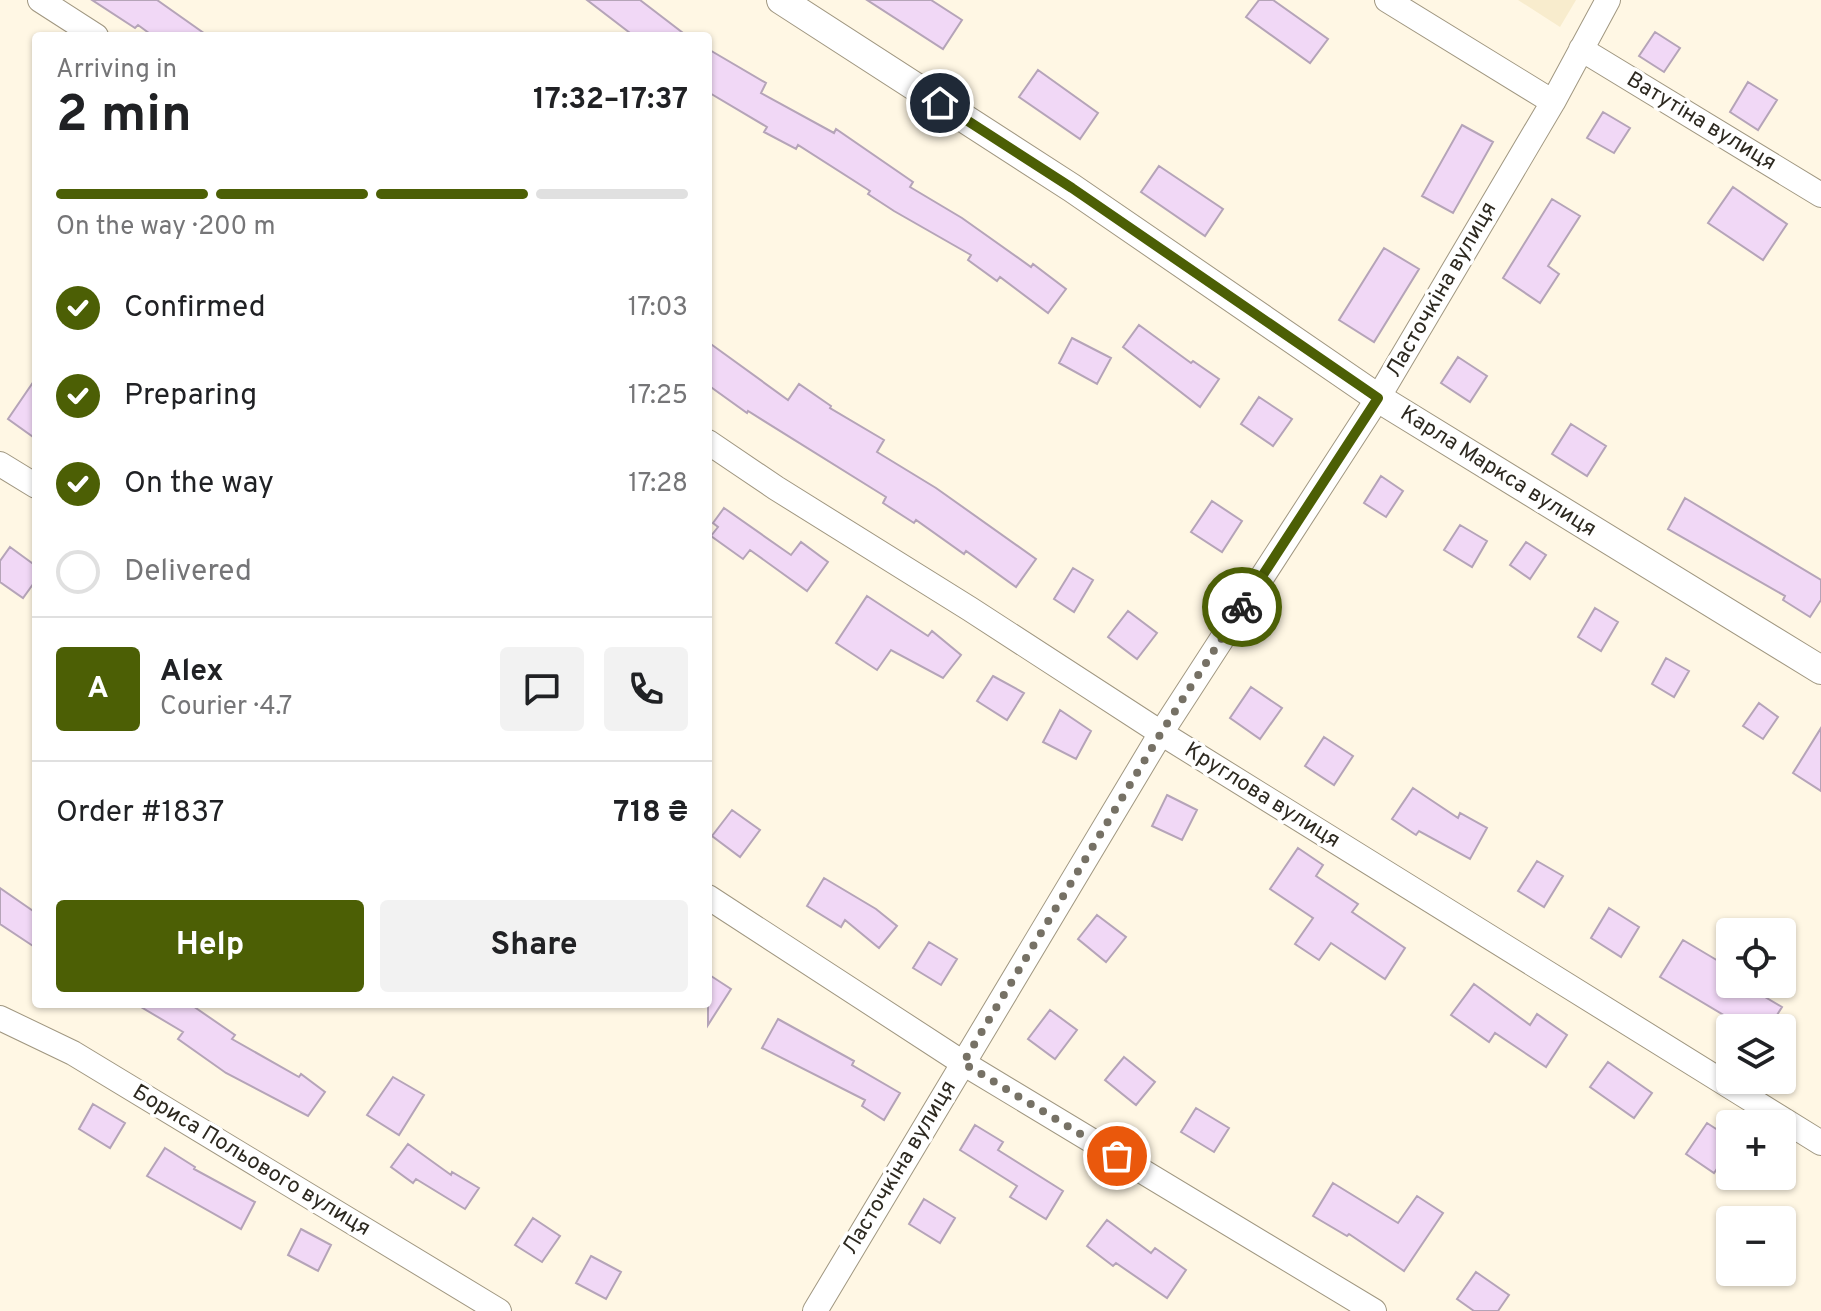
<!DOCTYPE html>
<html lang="en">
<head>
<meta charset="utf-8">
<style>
  :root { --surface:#fff; --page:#f2f2f2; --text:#202124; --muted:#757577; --line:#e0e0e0; --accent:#4c5f05 }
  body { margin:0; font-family:Overpass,sans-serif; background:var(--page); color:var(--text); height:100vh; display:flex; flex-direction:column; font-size:30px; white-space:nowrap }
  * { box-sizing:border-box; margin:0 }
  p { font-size:26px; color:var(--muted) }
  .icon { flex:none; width:44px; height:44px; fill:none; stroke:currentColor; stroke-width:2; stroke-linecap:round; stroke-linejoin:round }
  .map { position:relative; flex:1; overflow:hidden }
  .side { position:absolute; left:32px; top:32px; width:680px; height:976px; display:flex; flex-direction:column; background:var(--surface); border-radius:8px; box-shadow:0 2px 6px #0004 }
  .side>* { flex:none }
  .buttons { position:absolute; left:1716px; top:918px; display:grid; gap:16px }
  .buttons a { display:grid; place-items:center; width:80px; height:80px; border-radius:8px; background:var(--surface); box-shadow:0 2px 6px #0004; font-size:40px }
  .pin { position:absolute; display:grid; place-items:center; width:68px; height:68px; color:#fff; margin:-34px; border:4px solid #fff; border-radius:50%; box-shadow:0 2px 8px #0007 }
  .courier { position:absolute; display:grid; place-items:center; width:80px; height:80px; margin:-40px; border:6px solid #4c5f05; border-radius:50%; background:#fff; color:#222; box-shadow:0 2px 10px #0007 }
  .head em { font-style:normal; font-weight:700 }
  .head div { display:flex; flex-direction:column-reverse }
  .head { display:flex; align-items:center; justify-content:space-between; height:136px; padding:0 24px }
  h1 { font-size:52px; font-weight:700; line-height:60px }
  .bar { display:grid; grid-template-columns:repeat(4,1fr); gap:12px 8px; align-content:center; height:96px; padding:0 24px }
  .bar i { height:10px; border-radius:6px; background:var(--line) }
  .bar .current { background:var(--accent) }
  .bar p { grid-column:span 4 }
  .line { display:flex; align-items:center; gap:20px; padding:0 24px; border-top:2px solid var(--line) }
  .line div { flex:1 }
  .round { display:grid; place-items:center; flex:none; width:84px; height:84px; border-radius:8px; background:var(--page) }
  ol { padding:0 24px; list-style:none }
  li { display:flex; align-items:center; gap:24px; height:88px }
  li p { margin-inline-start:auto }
  li .icon { padding:8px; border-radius:50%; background:var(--accent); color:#fff; stroke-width:4 }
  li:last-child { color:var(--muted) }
  li i { width:44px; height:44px; border:4px solid var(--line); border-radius:50% }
  .action { display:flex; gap:16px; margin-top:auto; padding:16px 24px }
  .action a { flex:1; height:92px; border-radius:8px; background:var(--accent); color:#fff; font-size:32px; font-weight:700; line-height:92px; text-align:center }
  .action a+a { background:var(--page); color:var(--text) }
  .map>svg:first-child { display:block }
  .built { fill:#f8eccd }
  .building { fill:#f1d8f6; stroke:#b5a4b8; stroke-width:2 }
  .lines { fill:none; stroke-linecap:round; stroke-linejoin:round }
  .minor-casing { stroke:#a09781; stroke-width:26 }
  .tertiary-casing { stroke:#a09781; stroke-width:30 }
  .minor { stroke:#fff; stroke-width:24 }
  .tertiary { stroke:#fff; stroke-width:28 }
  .done { stroke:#767165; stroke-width:8; stroke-dasharray:0 14.4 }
  .route { stroke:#4c5f05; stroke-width:10 }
  .labels { text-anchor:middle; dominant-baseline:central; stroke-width:7; stroke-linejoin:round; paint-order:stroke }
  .street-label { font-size:22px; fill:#2d2920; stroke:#fff }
</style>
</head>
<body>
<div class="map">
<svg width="1821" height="1311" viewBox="0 0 1821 1311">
  <rect width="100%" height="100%" fill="#fff7e4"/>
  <path class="built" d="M1518,0H1576L1560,27Z"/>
  <path class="building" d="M92,0H157L208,36H153L138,25L135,28Z
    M587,0H640L687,36H634Z
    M867,0H931L962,20L943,49Z
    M1259,0H1273L1328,39L1310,63L1246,17Z
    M1655,32L1680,48L1664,72L1639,56Z
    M708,49L766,83L761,93L834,133L836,129L913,182L910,187L962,218L1031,267L1033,264L1066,289L1048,313L1000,277L997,281L968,260L971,255L894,211L868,194L870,191L798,145L796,149L764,132L767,127L708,92Z
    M1038,70L1098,113L1080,139L1019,97Z
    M1748,82L1777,100L1758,130L1730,112Z
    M1603,112L1630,128L1614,153L1587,138Z
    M1462,125L1493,142L1453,213L1422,196Z
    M1159,166L1223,209L1205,236L1141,192Z
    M1733,187L1787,224L1763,260L1708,223Z
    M1552,199L1580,216L1548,266L1559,274L1540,303L1503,278Z
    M1384,248L1419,269L1374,342L1339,320Z
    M1139,325L1191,363L1193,361L1219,379L1200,407L1123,347Z
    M1072,338L1111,358L1097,384L1059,363Z
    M708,342L788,400L799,384L831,406L830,408L884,440L877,452L936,488L1036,559L1016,587L966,551L964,554L916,520L914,523L883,503L886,497L748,411L747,413L708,385Z
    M1458,357L1487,376L1470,402L1441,383Z
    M36,378V439L8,419Z
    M1259,397L1292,419L1273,446L1241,424Z
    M1571,424L1606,446L1587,476L1552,454Z
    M1381,476L1403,491L1386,517L1364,503Z
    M1685,498L1821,580V600L1810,617L1783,600L1785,596L1668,529Z
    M1212,501L1242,521L1222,552L1191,532Z
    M724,508L791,555L801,542L828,562L807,591L750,550L743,559L711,536L718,527L713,523Z
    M1460,525L1487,541L1472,567L1444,550Z
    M1526,542L1546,555L1530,579L1510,565Z
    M10,547L36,566V580L23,598L0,582V561Z
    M1073,568L1093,580L1074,612L1054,599Z
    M867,596L928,636L932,631L961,655L943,678L891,650L877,670L836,643Z
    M1595,608L1618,622L1601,651L1578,637Z
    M1128,611L1157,633L1137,659L1108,637Z
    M1666,658L1689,671L1674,697L1652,684Z
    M993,676L1024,693L1007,720L977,701Z
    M1251,687L1282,708L1260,739L1230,718Z
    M1759,703L1778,717L1763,739L1743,726Z
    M1060,710L1091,731L1076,759L1043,742Z
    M1821,728V791L1793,773Z
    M1324,737L1353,756L1334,785L1305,766Z
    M1413,788L1458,818L1460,813L1487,828L1470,859L1419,831L1416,835L1392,819Z
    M1167,795L1197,810L1182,840L1152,826Z
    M732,810L760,830L740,857L712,836Z
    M1298,848L1323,865L1316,876L1358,904L1352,912L1405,948L1385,979L1331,943L1319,960L1295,944L1313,918L1270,889Z
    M1537,861L1563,876L1544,907L1518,891Z
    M824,878L876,909L897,926L879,948L845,920L841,927L807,906Z
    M0,888L36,913V948L0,924Z
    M1609,908L1639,927L1621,957L1591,938Z
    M1097,915L1126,937L1106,962L1078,939Z
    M1683,940L1730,968V984H1743L1782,1007L1769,1028H1728L1732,1020L1660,977Z
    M929,942L957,959L941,985L913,968Z
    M708,974L731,989L708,1025Z
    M1474,984L1530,1025L1537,1014L1567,1035L1546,1067L1495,1033L1489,1042L1451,1015Z
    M136,1004H190L235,1035L232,1039L299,1077L301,1074L325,1092L308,1116L226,1073L178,1039L183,1032Z
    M1050,1010L1077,1030L1055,1059L1028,1039Z
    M778,1019L854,1061L852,1065L900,1093L884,1120L862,1106L865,1100L762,1048Z
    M1124,1057L1155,1082L1136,1105L1105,1080Z
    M1608,1062L1652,1093L1634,1118L1590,1087Z
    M393,1077L424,1095L399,1135L367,1115Z
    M93,1104L125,1123L110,1148L79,1129Z
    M1196,1108L1229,1128L1214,1152L1181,1132Z
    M1707,1123L1730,1138V1150L1714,1173L1686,1154Z
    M975,1125L1003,1142L998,1150L1063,1191L1046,1219L1010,1197L1017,1186L960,1150Z
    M408,1144L451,1175L452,1172L479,1188L465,1209L416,1179L413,1183L391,1167Z
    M165,1148L195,1167L194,1169L255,1202L241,1229L147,1176Z
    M1333,1183L1398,1223L1417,1196L1443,1213L1404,1271L1349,1234L1347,1236L1313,1216Z
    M924,1199L955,1218L940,1243L909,1224Z
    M533,1218L560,1236L542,1262L515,1245Z
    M1107,1220L1151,1253L1155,1248L1186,1270L1167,1298L1116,1263L1113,1266L1087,1246Z
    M301,1229L331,1245L318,1271L288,1255Z
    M591,1256L621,1272L606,1299L576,1283Z
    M1476,1272L1509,1295L1498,1311H1474L1457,1299Z"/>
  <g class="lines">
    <g class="minor-casing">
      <path id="minor" d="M40,0L96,36
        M1387,0L1553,102
        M1581,49L1821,195
        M708,442L776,488L970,609L1161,733L1821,1143
        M0,464L36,486
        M708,897L963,1063L1374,1311
        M0,1018L73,1053L499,1311
        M815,1311L1161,733L1378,398L1553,102L1608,0"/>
    </g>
    <g class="tertiary-casing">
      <path id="tertiary" d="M781,0L1072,188L1378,398L1821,670"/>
    </g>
    <use href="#minor" class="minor"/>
    <use href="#tertiary" class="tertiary"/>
  </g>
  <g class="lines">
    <path class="done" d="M1117,1156L963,1063L1161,733L1242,607"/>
    <path class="route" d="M940,103L1072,188L1378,398L1242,607"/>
  </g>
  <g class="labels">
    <g class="street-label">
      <text transform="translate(1701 122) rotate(31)">Ватутіна вулиця</text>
      <text transform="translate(1442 290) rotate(-60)">Ласточкіна вулиця</text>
      <text transform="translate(1498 472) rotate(32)">Карла Маркса вулиця</text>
      <text transform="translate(1262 796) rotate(32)">Круглова вулиця</text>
      <text transform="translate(251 1161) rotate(31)">Бориса Польового вулиця</text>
      <text transform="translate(900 1168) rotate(-59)">Ласточкіна вулиця</text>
    </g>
  </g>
</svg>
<div class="buttons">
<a><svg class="icon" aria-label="locate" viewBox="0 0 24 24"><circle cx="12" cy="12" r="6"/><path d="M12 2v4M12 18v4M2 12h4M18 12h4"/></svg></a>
<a><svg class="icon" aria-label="layers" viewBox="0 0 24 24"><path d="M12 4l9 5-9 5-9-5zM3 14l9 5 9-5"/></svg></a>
<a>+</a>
<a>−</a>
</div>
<div class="pin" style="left:1117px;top:1156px;background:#ea580c"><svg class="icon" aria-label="bag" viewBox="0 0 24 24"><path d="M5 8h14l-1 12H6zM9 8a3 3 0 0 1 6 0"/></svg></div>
<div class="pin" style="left:940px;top:103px;background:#1f2937"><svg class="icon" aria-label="home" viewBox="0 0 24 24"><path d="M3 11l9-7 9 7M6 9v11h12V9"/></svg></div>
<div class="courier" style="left:1242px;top:607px"><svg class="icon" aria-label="bike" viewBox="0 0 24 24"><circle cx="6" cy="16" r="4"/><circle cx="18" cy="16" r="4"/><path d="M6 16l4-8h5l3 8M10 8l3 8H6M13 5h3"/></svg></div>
<section class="side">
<div class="head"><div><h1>2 min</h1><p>Arriving in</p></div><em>17:32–17:37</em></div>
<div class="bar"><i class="current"></i><i class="current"></i><i class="current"></i><i></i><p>On the way · 200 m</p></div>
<ol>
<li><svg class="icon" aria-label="check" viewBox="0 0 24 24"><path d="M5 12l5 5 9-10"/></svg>Confirmed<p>17:03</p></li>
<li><svg class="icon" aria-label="check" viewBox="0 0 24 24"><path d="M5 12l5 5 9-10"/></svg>Preparing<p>17:25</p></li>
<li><svg class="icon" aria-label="check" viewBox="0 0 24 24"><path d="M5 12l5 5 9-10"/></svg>On the way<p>17:28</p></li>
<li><i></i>Delivered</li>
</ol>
<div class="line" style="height:144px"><b class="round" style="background:var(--accent);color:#fff">A</b><div><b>Alex</b><p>Courier · 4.7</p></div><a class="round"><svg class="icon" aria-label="chat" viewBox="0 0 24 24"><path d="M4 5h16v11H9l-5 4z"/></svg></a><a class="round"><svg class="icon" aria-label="phone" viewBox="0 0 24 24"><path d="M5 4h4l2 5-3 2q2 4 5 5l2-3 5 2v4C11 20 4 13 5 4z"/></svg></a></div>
<div class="line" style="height:104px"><div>Order #1837</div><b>718 ₴</b></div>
<div class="action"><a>Help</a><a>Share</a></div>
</section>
</div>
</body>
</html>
